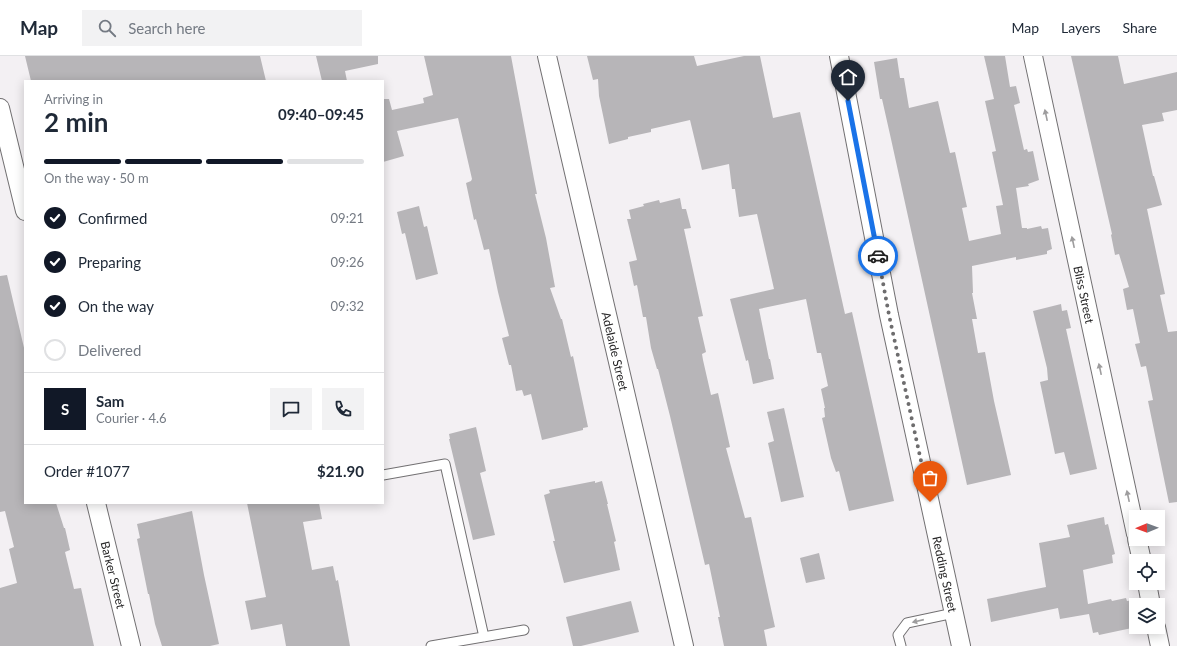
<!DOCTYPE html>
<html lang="en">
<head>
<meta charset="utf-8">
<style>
  :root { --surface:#fff; --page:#f2f2f3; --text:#1f2937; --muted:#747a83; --line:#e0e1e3; --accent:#111827 }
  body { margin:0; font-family:Lato,sans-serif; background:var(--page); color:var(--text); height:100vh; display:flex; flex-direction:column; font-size:15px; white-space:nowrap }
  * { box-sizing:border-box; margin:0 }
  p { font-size:13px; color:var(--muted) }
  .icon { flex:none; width:22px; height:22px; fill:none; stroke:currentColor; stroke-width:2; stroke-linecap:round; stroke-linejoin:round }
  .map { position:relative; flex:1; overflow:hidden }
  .sheet { position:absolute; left:24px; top:24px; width:360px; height:424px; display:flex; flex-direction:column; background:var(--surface); border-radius:0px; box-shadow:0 2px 10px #0003 }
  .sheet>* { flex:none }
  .needle { width:26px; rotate:269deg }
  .controls { position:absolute; left:1129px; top:454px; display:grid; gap:8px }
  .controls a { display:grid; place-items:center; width:36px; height:36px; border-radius:0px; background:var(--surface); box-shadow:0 2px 10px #0003; font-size:20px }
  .pin { position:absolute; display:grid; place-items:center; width:34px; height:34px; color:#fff; margin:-41px -17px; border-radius:50% 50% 50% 0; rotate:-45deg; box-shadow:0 0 4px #0007 }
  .pin .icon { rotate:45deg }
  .courier { position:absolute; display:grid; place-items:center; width:40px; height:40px; margin:-20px; border:3px solid #1a73e8; border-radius:50%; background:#fff; color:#222; box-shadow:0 1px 5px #0007 }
  .headline em { font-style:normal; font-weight:700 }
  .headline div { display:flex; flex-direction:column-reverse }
  .headline { display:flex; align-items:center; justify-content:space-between; height:68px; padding:0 20px }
  h1 { font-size:26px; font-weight:700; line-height:30px }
  .bar { display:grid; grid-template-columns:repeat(4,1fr); gap:6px 4px; align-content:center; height:48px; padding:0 20px }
  .bar i { height:5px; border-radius:3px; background:var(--line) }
  .bar .selected { background:var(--accent) }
  .bar p { grid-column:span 4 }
  .line { display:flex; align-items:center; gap:10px; padding:0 20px; border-top:1px solid var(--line) }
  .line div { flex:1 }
  .round { display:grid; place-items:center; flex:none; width:42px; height:42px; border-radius:0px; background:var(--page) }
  ol { padding:0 20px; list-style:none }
  li { display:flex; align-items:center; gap:12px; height:44px }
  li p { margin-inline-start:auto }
  li .icon { padding:4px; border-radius:50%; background:var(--accent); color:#fff; stroke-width:4 }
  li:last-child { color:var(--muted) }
  li i { width:22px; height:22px; border:2px solid var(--line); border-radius:50% }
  header { display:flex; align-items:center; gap:24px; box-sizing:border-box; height:56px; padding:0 20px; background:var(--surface); border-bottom:1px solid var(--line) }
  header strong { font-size:19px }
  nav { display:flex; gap:22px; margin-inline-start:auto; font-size:14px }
  .search { width:280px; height:36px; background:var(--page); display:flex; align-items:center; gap:10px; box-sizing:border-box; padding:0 14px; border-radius:0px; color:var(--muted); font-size:15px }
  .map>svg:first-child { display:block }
  .building { fill:#b7b5b8 }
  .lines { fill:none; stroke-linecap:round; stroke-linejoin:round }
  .lane-casing { stroke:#727072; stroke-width:11 }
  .street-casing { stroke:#727072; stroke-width:20 }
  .lane { stroke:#fff; stroke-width:9 }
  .street { stroke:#fff; stroke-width:18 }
  .oneway { fill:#9e9d9e }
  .done { stroke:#6e6d6e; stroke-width:4; stroke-dasharray:0 7.2 }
  .route { stroke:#1a73e8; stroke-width:5 }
  .labels { text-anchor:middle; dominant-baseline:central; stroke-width:4; stroke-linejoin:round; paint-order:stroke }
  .street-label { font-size:12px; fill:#272627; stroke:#fffeff }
</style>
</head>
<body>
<header>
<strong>Map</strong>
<div class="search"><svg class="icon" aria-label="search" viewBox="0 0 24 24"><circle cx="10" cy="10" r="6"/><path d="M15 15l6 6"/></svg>Search here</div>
<nav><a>Map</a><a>Layers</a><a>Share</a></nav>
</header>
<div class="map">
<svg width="1177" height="590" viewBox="0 0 1177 590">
  <rect width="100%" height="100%" fill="#f3f0f3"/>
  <path class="building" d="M25,0H260L266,25H31Z
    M316,0H378V8L345,15L347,25H322Z
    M424,0H511L534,123L537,138H535L546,182L555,231L550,232L561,263H562L571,301L573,300L588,371L583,372V374L542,384L531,338L524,340L522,334L516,335L511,309H509L502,282L509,280L498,236L489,193L484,194L476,163L474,164L466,127L471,125L472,123L458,62L397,75L404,100L383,106V43H389L392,54L424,47L423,42L433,39Z
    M587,0H694L697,10L744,0H760L773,62L800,56L845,258L852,256L894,445L849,455L839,415L836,416L831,402L822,362L825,361L824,352H825L821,333L828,330L821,297H817L806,243L759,253L769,303H770L774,323L753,328L748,304L746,305L730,243L774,233L757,158L739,161L735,133H732L729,108L702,114L690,64L651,73V76L628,81V83L609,88L599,40L598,23L593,24Z
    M984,0H1005L1010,31L1016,30L1020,47L1014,49L1024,94L1027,93L1028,96L1033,95L1039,124L1028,128L1029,130L1016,132L1022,172H1027V173L1041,170L1042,173L1048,172L1052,193L1047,195V198L1016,204V201L972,210L973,237H972L977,263H972L978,297L985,296L994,345L1011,419L967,429L891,83L882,43H880L874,6L897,2L900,22H904L909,52L938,45L950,97L955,96L967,151L962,152L969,185L1001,178L996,150L1003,149L992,96L996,95L985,45L994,43Z
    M1071,0H1118L1124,28L1177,16V54L1162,57L1164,65L1142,69L1153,120H1154L1162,149L1147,153L1165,238L1160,239L1168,276L1177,275V446L1169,447L1148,345L1153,344L1146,310L1141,311L1135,288L1140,287L1133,253L1127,254L1123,233L1129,231L1119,198L1115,199L1111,179L1112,178Z
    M680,142L682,153H686L691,172L684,173L703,260L698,261L706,296L702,298L703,304L711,339L718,337L730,391L726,392L745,462L751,461L775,571L764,574L767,590H724L718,561H720L709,508L705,509L670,360L658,313H657L651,292L646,261H643L637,229L634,230L629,206L637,204L627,163H631L629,154L644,150L643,148L659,144L660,147Z
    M419,150L424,171L427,170L438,218L416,224L405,177L402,178L397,156Z
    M7,219L25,296V447H56L64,472H65L70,494L65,496L74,533L81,532L94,590H0V532L17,527L9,493L14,491L5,455L0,456V220Z
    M1061,248L1062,255L1067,254L1071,272L1066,273L1097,413L1070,419L1064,396L1055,398L1040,326L1048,324L1047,312L1033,255Z
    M784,352L804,441L781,446L768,387L774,385L767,356Z
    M476,371L486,415L480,417L495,479L473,484L449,383H450L449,378Z
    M595,425V427L602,425L608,448H607L616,485L614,486L620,514L564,527L553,485H555L544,439L550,437L549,434Z
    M247,447H319L322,463L303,466L312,514L333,510L336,525L338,524L350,590H286L282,568L251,574L245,545L266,541Z
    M192,455L204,519L219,588L210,590H162L155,568L149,538H148L137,483L140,482L137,468Z
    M1104,461L1105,469L1108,468L1115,498L1112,499L1113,507L1083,514L1088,548L1111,543L1112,545L1126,542L1127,545L1133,544L1136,557V569L1132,570V572L1099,579L1098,576L1093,577L1089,558L1060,563L1058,552L991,566L987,543L1046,531L1039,487L1070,481L1067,469Z
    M819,497L825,523L806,527L800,502Z
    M631,545L639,576L581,590H573L566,561Z"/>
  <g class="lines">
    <g class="lane-casing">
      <path id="lane" d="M383,419L445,408L484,581
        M431,590L524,574
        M901,590L898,579L907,567L954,557"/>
    </g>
    <g class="street-casing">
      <g id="street">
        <path id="s1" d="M547,0L684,590"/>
        <path id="s2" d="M839,0L889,259L961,590"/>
        <path id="s3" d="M1033,0L1136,478"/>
        <path d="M0,52L25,155"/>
        <path id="s4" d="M96,447L131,590"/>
        <path d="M1137,483L1142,505"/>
        <path d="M1147,527L1151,549"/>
        <path d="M1156,571L1160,590"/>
      </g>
    </g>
    <use href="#lane" class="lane"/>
    <use href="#street" class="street"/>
  </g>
  <defs><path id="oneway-solid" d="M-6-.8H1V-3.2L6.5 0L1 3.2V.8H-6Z"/></defs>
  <g class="oneway">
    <use href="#oneway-solid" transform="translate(1046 59) rotate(-102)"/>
    <use href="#oneway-solid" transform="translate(1073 186) rotate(-102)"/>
    <use href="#oneway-solid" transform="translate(1100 313) rotate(-102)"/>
    <use href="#oneway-solid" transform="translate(1128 440) rotate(-102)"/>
    <use href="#oneway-solid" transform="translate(918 565) rotate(167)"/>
  </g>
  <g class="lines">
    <path class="done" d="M878,200L889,259L930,446"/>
    <path class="route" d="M848,45L878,200"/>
  </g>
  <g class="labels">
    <g class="street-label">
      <text stroke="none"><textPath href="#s3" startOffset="244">Bliss Street</textPath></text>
      <text stroke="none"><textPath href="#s1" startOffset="303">Adelaide Street</textPath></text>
      <text stroke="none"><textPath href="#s4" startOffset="74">Barker Street</textPath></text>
      <text stroke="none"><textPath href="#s2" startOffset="529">Redding Street</textPath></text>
    </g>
  </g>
</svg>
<div class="controls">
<a><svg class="needle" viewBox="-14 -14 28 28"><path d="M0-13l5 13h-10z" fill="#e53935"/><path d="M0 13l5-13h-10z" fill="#747a83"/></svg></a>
<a><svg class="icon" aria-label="locate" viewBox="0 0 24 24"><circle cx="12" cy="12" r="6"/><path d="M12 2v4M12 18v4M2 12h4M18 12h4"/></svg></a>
<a><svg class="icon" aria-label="layers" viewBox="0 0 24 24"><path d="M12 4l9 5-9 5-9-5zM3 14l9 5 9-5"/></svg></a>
</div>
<div class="pin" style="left:930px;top:446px;background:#ea580c"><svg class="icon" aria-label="bag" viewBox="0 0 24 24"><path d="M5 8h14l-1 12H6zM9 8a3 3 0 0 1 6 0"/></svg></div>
<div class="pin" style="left:848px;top:45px;background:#1f2937"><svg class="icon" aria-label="home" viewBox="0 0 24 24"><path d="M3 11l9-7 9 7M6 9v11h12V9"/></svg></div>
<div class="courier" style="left:878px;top:200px"><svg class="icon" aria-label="car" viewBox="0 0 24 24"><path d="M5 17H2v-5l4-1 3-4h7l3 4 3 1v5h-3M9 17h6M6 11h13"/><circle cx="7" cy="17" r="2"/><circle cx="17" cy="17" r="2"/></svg></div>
<section class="sheet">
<div class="headline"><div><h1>2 min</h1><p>Arriving in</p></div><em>09:40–09:45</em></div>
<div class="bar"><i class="selected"></i><i class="selected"></i><i class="selected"></i><i></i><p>On the way · 50 m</p></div>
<ol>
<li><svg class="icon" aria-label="check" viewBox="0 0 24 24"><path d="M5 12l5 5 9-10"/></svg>Confirmed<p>09:21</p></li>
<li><svg class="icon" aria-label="check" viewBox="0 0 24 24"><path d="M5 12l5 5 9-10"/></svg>Preparing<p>09:26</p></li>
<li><svg class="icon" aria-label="check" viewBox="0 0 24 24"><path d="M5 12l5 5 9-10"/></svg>On the way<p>09:32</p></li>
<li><i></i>Delivered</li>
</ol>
<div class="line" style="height:72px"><b class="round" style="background:var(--accent);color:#fff">S</b><div><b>Sam</b><p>Courier · 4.6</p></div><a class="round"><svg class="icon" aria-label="chat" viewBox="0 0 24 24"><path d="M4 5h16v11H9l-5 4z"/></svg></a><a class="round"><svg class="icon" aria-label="phone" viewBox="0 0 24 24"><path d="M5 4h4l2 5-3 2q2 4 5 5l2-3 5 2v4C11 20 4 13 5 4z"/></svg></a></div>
<div class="line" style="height:52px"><div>Order #1077</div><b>$21.90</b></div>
</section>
</div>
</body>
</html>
